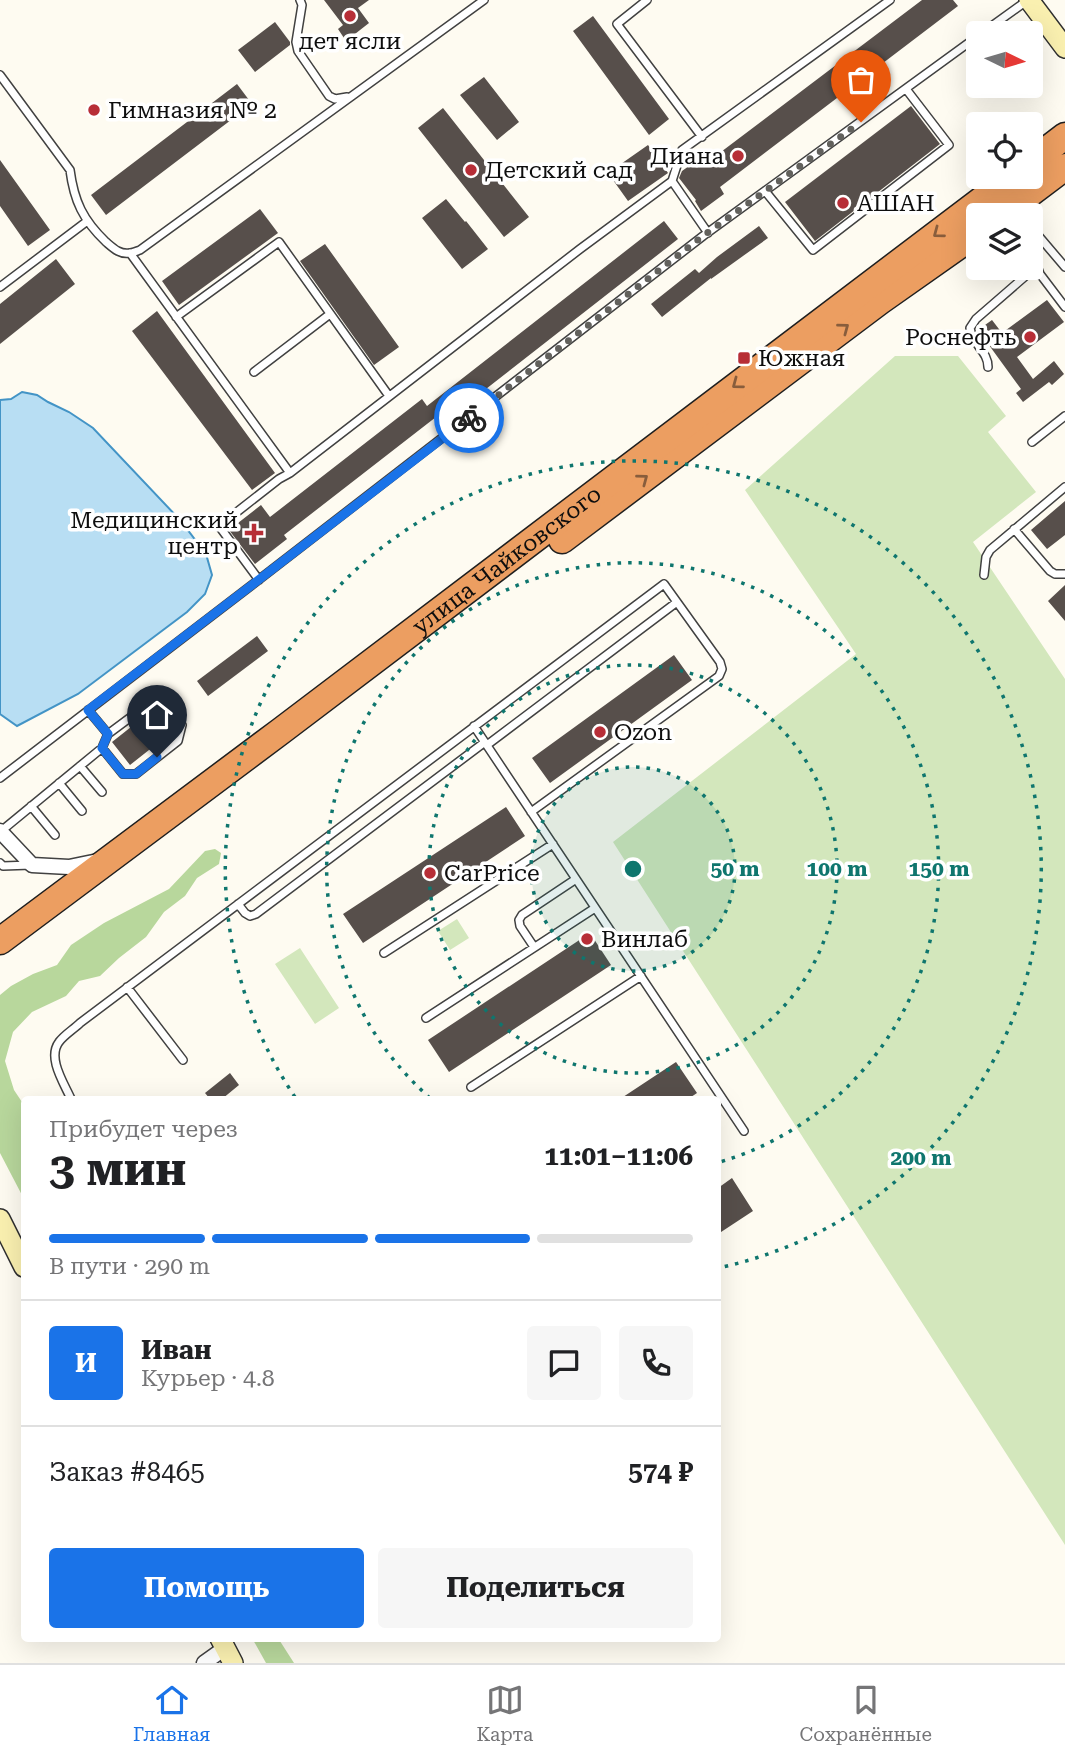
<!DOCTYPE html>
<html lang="ru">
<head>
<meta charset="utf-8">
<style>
  :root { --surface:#fff; --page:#f6f6f6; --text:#202124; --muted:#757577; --line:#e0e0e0; --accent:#1a73e8 }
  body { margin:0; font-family:"Roboto Serif",serif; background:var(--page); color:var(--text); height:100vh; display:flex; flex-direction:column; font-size:26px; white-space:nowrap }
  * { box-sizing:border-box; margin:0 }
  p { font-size:23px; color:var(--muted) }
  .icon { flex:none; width:38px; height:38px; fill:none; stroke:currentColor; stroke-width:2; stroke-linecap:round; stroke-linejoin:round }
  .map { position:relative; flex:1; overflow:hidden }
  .panel { position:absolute; left:21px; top:1096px; width:700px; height:546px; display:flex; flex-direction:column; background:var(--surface); border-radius:7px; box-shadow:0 7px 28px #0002 }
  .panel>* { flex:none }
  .needle { width:46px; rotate:95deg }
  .buttons { position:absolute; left:966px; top:21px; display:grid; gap:14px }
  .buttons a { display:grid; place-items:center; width:77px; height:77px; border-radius:7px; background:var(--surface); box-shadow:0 7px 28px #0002; font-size:35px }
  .pin { position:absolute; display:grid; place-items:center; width:60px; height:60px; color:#fff; margin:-72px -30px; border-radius:50% 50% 50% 0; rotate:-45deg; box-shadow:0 0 7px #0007 }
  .pin .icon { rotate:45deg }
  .courier { position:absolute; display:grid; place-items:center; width:70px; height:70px; margin:-35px; border:5px solid #1a73e8; border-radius:50%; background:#fff; color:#222; box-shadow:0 2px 9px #0007 }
  .head em { font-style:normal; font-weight:700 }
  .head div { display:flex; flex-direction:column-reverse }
  .head { display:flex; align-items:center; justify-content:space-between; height:119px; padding:0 28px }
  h1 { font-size:46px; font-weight:700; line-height:52px }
  .bar { display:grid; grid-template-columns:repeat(4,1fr); gap:10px 7px; align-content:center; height:84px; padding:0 28px }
  .bar i { height:9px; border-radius:5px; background:var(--line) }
  .bar .on { background:var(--accent) }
  .bar p { grid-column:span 4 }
  .line { display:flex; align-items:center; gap:18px; padding:0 28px; border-top:2px solid var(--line) }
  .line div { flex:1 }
  .round { display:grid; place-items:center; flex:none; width:74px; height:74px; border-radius:7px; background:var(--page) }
  .action { display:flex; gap:14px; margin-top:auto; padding:14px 28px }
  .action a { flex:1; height:80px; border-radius:7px; background:var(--accent); color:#fff; font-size:28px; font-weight:700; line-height:80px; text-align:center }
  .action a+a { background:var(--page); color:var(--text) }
  .tab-bar { display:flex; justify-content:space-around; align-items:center; height:98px; border-top:2px solid var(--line); background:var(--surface); font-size:19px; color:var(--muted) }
  .tab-bar a { display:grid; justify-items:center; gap:4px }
  .tab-bar .on { color:var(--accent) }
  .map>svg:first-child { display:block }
  .green { fill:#d3e7bc }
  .forest { fill:#b8d79c }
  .water { fill:#b8def3; stroke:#4394c6; stroke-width:2 }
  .building { fill:#574f4b }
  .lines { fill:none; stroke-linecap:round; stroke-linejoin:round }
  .lane-casing { stroke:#414141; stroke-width:10 }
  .street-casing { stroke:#414141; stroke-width:17 }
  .secondary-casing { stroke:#303030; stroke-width:22 }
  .highway-casing { stroke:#1f1f1f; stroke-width:29 }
  .lane { stroke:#fff; stroke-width:7 }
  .street { stroke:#fff; stroke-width:14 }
  .secondary { stroke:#faf0b0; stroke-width:19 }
  .highway { stroke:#ec9e61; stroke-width:26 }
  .oneway { stroke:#885d3c }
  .done { stroke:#62615d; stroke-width:7; stroke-dasharray:0 12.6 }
  .route { stroke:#1a73e8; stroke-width:9 }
  .ring { fill:none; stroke:#0f766e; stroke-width:3.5; stroke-dasharray:3.5 7 }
  .poi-dot { fill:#b72e37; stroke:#fff; stroke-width:2.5 }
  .labels { text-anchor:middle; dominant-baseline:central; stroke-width:7; stroke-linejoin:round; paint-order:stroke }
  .poi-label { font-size:23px; fill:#0e0e0e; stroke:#fff; text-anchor:start }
  .street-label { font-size:23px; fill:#0e0e0e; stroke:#fff }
  .centre { fill:#0f766e; stroke:#fff; stroke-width:3.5 }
  .ring-label { font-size:21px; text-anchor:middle; font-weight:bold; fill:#0f766e; stroke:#fff; stroke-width:7; stroke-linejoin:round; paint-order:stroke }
</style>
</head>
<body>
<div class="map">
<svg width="1065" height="1663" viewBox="0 0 1065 1663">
  <rect width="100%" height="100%" fill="#fefbf1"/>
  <path class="green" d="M895,356H958L1006,416L988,432L1036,492L973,542L1065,679V1545L613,842L856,654L745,490Z
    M457,919L469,938L450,950L438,931Z
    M300,948L339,1008L315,1024L275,964Z"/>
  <path class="forest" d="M215,849L221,853L219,864L197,878L185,896L164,912L146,937L119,958L100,976L79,981L66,996L32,1012L13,1032L5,1061L14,1090L24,1105V1199L0,1153V995L11,986L33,974L57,965L71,945L104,923L169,889L205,851Z
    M252,1638H278L294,1663H266Z"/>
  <path class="water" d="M22,392L37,395L48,402L69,412L93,428L180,520L206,554L212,575L205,594L187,612L78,694L17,726L0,714V400L11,399Z"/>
  <path class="building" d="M324,0H369L358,8L369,23L346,41L338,29L343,25Z
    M922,0H953L958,6L720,187L724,194L701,211L695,201L696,200L679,178L682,171L696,161L701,167Z
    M593,16L669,119L649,135L573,31Z
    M275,22L290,42V45L255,72L238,50Z
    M484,77L519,122L497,140L460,95Z
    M237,84L252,104L106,215L91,195Z
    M911,106L940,144L815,241L785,202Z
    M443,108L529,217L504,237L418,128Z
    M648,145L668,173L628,201L608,173Z
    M0,160L50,230L28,246L0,206Z
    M446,199L465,222L466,221L488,249L462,269L422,218Z
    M260,209L278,233L179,305L162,281Z
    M664,221L678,239L441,424L436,417L284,535L287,539L255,564L229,530L261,505L270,517L422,399L427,406Z
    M759,226L768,238L711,279V278L662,317L651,304L695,269L699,273L717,257Z
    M325,244L399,347L374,365L300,261Z
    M56,259L75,284L0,344V304Z
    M1047,300L1064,322L1017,357L1033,379L1054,361L1064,374L1052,385L1049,382L1023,402L1016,393L1021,389L978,330L992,320L1002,333Z
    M157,311L275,473L252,490L132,331Z
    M1065,501V535L1047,549L1031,530Z
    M1065,585V621L1048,601Z
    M257,636L268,651L208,696L197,681Z
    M674,655L692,680L550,783L532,758Z
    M150,712L168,735L130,765L112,742Z
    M506,807L525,836L363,943L343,914Z
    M590,933L611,965L449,1072L428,1040Z
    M676,1062L697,1093L688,1099H620Z
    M230,1073L239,1085L222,1099H210L205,1093Z
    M732,1178L753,1211L718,1234V1188Z"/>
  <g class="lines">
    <g class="lane-casing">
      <path id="lane" d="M300,0L302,5L296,42L298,51L329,96L335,99L347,97
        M647,0L617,24L702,137
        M982,33L1028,0
        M0,75L70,170C74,201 83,220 106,242C113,248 120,255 130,253C133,253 137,251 140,250L484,0
        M765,191L813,250L949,145L906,89
        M1031,227L1065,267
        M1035,232L1037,266L1040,274L1065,307
        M708,233L672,181L682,150L890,0
        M130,253L290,473L580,249L672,181
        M0,287L86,222
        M176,317L279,242L389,396
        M988,367C988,351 973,346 970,328L976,319L1037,266
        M254,372L330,314
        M1032,442L1065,416
        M1014,529L1050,571L1055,574H1065
        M984,575L986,557L990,550L1065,487
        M259,580L219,526L279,479L290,473
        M151,702L167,705L182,725L178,741L136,774H123L102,748L108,734Z
        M88,710L108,734
        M474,726L744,1131
        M487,745L677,602
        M80,766L102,792
        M0,778L261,578L703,236L978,36
        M59,783L82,811
        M31,806L55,835
        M0,832L102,748
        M0,863L3,866L31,865
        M238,904L245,913L250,916L256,914L485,742
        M534,947L520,926L519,920L522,915L576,879
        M384,953L553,844
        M127,987L183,1060
        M426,1018L595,908
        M471,1087L641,976
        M71,1099C64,1083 47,1058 59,1042C64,1035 74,1029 80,1023L664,584L720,662L722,669L719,676L531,812"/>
    </g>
    <g class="street-casing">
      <path id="street" d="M0,831L32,865L69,867L98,861
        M204,1663L225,1648"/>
    </g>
    <g class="secondary-casing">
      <path id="secondary" d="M1029,0L1065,48
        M0,1219L24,1267
        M220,1638L233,1663"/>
    </g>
    <g class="highway-casing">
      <g id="highway">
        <path d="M1031,162L1065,136"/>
        <path d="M1001,215L1065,167"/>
        <path d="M562,540L880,301L978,232"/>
        <path id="s1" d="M0,941L281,731L1012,177"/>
      </g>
    </g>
    <use href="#lane" class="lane"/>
    <use href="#street" class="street"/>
    <use href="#secondary" class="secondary"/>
    <use href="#highway" class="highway"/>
  </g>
  <defs><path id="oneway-chevron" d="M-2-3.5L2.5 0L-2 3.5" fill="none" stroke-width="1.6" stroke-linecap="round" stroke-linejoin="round" transform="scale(1.75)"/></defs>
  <g class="oneway">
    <use href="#oneway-chevron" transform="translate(938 233) rotate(143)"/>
    <use href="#oneway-chevron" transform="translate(844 328) rotate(-37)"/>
    <use href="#oneway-chevron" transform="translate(737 384) rotate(143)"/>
    <use href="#oneway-chevron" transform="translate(643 479) rotate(-37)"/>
  </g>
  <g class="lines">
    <path class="done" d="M469,418L703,236L861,122"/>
    <path class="route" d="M157,757L136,774H123L102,748L108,734L88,710L261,578L469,418"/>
  </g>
  <circle cx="633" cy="869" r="102" fill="#0f766e" fill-opacity=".12"/>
  <g class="ring">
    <circle cx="633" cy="869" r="102"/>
    <circle cx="633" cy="869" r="204"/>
    <path d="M430 1098A306 306 0 1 1 720 1162"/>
    <path d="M295 1097A408 408 0 1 1 718 1268"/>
  </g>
  <g class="poi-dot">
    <circle cx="350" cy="16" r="7"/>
    <circle cx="94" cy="110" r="7"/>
    <circle cx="738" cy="156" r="7"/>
    <circle cx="471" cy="170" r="7"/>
    <circle cx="843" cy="203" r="7"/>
    <circle cx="1030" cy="337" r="7"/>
    <rect x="737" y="351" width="14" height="14" rx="3.5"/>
    <path d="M250.5 522.5h7v7h7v7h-7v7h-7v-7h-7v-7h7z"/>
    <circle cx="600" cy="732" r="7"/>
    <circle cx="430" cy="873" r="7"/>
    <circle cx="587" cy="939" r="7"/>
  </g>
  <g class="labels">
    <g class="poi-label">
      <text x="350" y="41" text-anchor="middle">дет ясли</text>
      <text x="108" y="110">Гимназия № 2</text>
      <text x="724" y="156" text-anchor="end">Диана</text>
      <text x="485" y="170">Детский сад</text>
      <text x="857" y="203">AШАН</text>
      <text x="1016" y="337" text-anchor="end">Роснефть</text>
      <text x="758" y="358">Южная</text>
      <text x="238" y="520" text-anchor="end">Медицинский<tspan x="238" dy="26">центр</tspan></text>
      <text x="614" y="732">Ozon</text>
      <text x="444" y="873">CarPrice</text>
      <text x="601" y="939">Винлаб</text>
    </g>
    <g class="street-label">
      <text stroke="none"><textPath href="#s1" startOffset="634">улица Чайковского</textPath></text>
    </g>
  </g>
  <circle cx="633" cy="869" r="10" class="centre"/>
  <g class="ring-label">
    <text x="735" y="876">50 m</text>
    <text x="837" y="876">100 m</text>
    <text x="939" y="876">150 m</text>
    <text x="921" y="1165">200 m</text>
  </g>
</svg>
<div class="buttons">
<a><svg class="needle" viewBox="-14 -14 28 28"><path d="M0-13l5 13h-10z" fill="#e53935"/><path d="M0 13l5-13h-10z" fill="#757577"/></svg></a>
<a><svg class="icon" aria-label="locate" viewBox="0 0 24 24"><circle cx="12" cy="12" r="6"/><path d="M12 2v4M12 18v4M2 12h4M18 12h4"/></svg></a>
<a><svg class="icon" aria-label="layers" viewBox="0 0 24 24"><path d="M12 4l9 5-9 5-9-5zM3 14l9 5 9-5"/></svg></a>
</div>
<div class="pin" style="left:861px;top:122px;background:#ea580c"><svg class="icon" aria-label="bag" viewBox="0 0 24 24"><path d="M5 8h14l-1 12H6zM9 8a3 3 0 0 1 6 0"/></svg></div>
<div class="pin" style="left:157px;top:757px;background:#1f2937"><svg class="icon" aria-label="home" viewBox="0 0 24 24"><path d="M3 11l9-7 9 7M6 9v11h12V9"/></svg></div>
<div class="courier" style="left:469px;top:418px"><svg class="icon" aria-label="bike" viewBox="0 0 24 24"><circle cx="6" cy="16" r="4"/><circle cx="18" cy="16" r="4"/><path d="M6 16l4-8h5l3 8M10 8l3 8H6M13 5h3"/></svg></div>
<section class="panel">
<div class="head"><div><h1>3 мин</h1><p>Прибудет через</p></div><em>11:01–11:06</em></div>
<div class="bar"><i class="on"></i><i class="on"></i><i class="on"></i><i></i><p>В пути · 290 m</p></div>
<div class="line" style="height:126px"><b class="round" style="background:var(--accent);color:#fff">И</b><div><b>Иван</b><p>Курьер · 4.8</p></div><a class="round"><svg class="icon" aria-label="chat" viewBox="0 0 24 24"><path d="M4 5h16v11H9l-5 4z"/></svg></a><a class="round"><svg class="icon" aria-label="phone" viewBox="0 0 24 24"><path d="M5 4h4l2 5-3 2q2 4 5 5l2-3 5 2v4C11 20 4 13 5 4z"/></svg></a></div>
<div class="line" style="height:91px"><div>Заказ #8465</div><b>574 ₽</b></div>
<div class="action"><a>Помощь</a><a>Поделиться</a></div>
</section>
</div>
<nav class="tab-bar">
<a class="on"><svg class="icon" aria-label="home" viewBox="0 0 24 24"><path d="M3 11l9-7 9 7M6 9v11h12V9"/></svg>Главная</a>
<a><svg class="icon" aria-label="map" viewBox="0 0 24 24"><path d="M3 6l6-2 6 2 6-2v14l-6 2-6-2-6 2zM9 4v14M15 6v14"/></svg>Карта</a>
<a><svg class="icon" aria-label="saved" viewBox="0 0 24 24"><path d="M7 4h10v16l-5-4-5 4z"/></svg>Сохранённые</a>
</nav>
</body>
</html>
